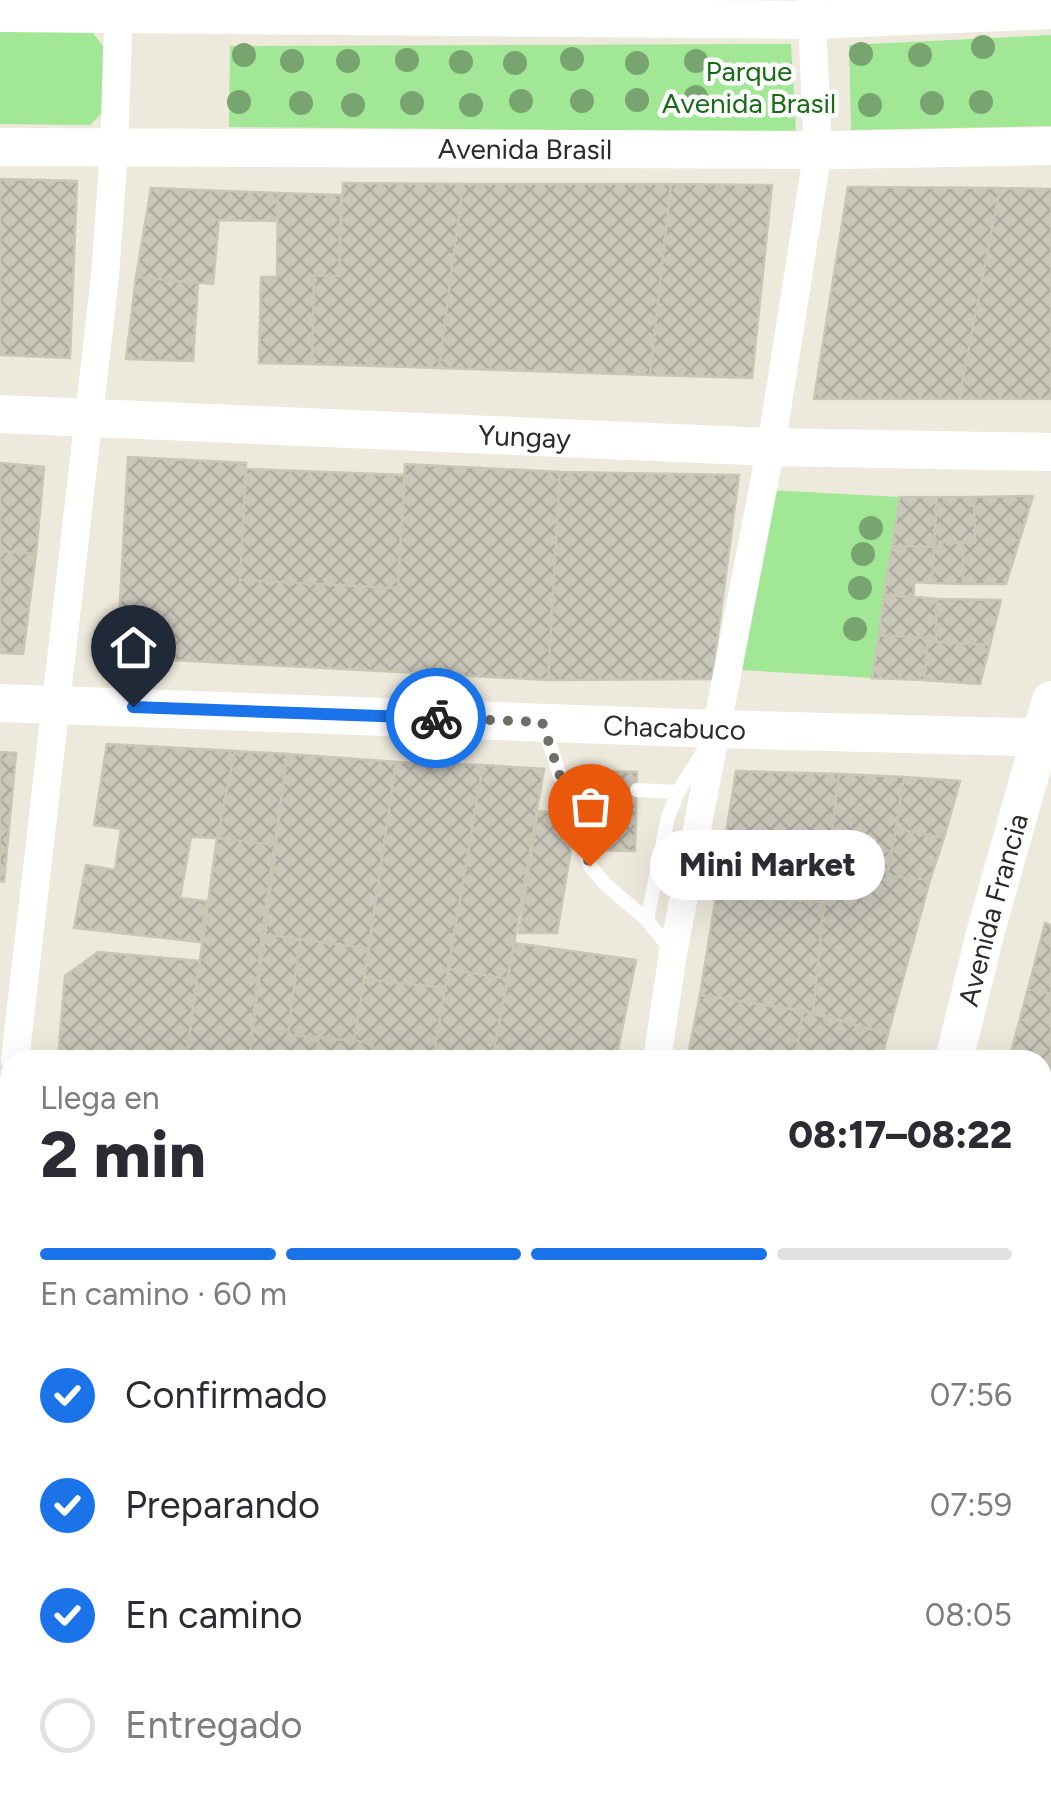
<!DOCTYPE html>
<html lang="es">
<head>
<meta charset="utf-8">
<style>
  :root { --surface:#fff; --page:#f7f7f7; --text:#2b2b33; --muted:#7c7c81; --line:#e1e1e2; --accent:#1a73e8 }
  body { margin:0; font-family:Figtree,sans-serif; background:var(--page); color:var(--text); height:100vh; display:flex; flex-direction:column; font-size:38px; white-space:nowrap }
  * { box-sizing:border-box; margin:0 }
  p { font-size:32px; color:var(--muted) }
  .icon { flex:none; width:55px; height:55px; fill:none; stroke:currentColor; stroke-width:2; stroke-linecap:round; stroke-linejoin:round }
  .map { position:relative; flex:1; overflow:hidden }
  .sheet { position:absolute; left:0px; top:1050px; width:1052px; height:752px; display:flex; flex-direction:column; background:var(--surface); border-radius:30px 30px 0 0; box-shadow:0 10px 40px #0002 }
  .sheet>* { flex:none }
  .pin { position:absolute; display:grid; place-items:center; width:85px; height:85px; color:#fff; margin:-102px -42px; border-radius:50% 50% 50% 0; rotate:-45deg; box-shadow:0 0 10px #0007 }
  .pin .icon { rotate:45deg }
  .courier { position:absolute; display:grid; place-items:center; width:100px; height:100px; margin:-50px; border:8px solid #1a73e8; border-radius:50%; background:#fff; color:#222; box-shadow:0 2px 12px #0007 }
  .bubble { position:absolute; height:70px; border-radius:35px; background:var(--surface); box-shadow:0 10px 40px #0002; font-size:32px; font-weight:800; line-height:70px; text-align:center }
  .head em { font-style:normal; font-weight:800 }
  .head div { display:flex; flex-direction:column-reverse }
  .head { display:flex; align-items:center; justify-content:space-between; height:170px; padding:0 40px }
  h1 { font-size:65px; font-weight:800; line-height:75px }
  .bar { display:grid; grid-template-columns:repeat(4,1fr); gap:15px 10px; align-content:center; height:120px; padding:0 40px }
  .bar i { height:12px; border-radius:8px; background:var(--line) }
  .bar .on { background:var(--accent) }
  .bar p { grid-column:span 4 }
  ol { padding:0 40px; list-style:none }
  li { display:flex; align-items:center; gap:30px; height:110px }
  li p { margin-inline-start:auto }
  li .icon { padding:10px; border-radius:50%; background:var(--accent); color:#fff; stroke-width:4 }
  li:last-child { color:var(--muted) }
  li i { width:55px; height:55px; border:5px solid var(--line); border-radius:50% }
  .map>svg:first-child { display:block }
  .grass { fill:#a2e795 }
  .building { fill:url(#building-cross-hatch); stroke:#c9c6b5; stroke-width:2.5 }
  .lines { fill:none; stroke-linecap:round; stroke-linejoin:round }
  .path { stroke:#ccc; stroke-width:6; stroke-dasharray:8 5; stroke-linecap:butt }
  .lane { stroke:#fff; stroke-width:14 }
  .street { stroke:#fff; stroke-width:28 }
  .secondary { stroke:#fff; stroke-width:38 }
  .primary { stroke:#f8f156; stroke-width:42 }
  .tree { fill:#78a46f }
  .done { stroke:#6f6e69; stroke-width:10; stroke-dasharray:0 18 }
  .route { stroke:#1a73e8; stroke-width:12 }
  .labels { text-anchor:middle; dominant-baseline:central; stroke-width:9; stroke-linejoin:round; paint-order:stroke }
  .park-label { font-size:28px; fill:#186c16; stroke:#fff }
  .street-label { font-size:28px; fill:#2b2b2b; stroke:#fff }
</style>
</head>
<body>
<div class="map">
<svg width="1051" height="1801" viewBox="0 0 1051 1801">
  <defs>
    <pattern id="building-cross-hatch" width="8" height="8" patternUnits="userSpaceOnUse" patternTransform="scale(2.5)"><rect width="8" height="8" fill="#c9c7ba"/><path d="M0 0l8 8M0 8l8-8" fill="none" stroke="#adaba0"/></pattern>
  </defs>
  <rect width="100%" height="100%" fill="#ede9dc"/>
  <path class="grass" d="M0,30L93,33L103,46L102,113L90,125L0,124Z
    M1051,35V126L851,130L849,45Z
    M791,44L796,132L229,127L230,46Z
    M769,490L900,497L872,678L742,670Z
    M10,1332V1792L495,1793L493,1801H0V1401Z"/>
  <path class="building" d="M0,179L77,181L70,358L0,355Z
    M343,183L463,184L439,368L312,364L314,275L339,276Z
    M463,184H671L650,375L439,368Z
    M671,184L772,185L752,378L650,375Z
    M848,187L1000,188L959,399H814Z
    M151,188L278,193L277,221L219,220L213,284L136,277Z
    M1000,188L1051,189V399H959Z
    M278,193L341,195L339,276L314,275L312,364L259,363L261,277H277Z
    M136,277L198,283L193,361L126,359Z
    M128,457L246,463L240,580L398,588L405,464L560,472L548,680L117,657Z
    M0,463L44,467L36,554L0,551Z
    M246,469L405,475L398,588L240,580Z
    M560,472L739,475L712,679L548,680Z
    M1033,496L1006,584H963V542L975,543L974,497Z
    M900,497H937L934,547L892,546Z
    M937,497H974L975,543L939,542V547H934Z
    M939,542H963V584L932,583L934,547H939Z
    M892,546L934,547L932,583L914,582V598L884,594Z
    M0,551L36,554L23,654L0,653Z
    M884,594L937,599L936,642L928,641V638L879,635Z
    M937,599L1001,600L990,645L936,642Z
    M879,635L928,638L924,680L872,678Z
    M928,641L990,645L980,684L924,680Z
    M107,744L235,751L217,838L191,837L180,898L206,901L201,942L74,928L86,865L115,870L121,829L94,825Z
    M235,751L287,754L276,845L217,838Z
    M0,752L16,753L4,882L0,881Z
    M287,754L396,762L369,949L262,934Z
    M396,762L483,765L445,988L364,979Z
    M483,765L544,769L508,979L448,969Z
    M590,771L637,772L635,851L587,850Z
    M736,771L839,774L824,902L716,896Z
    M839,774L904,777L892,851L830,848Z
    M904,777L960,781L944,838L896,829Z
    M538,811L556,813L573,838L557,933H519Z
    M896,829L944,838L930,880L887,876Z
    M217,838L276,845L249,1060H186Z
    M830,848L892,851L887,876L930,880L888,1034L813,1012Z
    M716,896L824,902L813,1012L700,995Z
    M1045,923L1051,925V994L1028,989Z
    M262,934L300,939L288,1035L319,1037L316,1060H249Z
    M300,939L369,949L354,1041L288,1035Z
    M514,943L636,960L616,1060H492Z
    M98,952L199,961L186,1060H58L65,976Z
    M448,969L508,979L492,1060H433Z
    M364,979L445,988L433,1060H371L373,1043L354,1041Z
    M1028,989L1051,994V1064L1042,1060L1010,1056Z
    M700,995L803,1011L795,1060H687Z
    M803,1011L888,1034L881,1060H795Z
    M319,1037L373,1043L371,1060H316Z
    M1042,1063L1051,1064V1144L1042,1142Z
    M1042,1142L1051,1144V1191L1042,1234Z
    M1042,1383L1051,1384V1466L1042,1463Z
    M1042,1463L1051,1466V1571L1042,1567Z
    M1042,1671L1051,1675V1739L1042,1768Z
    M1051,1739V1801H1033L1035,1792H1042V1768Z
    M580,1792H657L655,1801H578Z
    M909,1792H973L971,1801H909Z
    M973,1792H1035L1033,1801H971Z"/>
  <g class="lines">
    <path class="path" d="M0,1767L10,1760
      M364,1792L370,1801
      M0,1798L12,1801
      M474,1801L476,1792"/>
    <path class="lane" d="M544,727L590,866L605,884L647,920L671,950
      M566,787L589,788
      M637,790L678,792L706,747
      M647,920L668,817L678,792"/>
    <path class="street" d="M15,1060L105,276L114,149L119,0
      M657,1060L673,953L771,447L818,150L811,0
      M0,1191L10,1106
      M523,1801L525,1792"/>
    <g class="secondary">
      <path d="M0,13L812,20L1051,10"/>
      <path id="s1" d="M0,147L839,150L1051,146"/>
      <path id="s2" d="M0,414L771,447L1051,452"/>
      <path id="s3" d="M0,703L716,729L1051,738"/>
      <path id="s4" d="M954,1060L985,934L1051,700"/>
      <path d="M1042,1638L1051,1641"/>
      <path d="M848,1801V1792"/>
    </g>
    <path class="primary" d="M0,1227L10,1228
      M1042,1323H1051"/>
  </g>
  <g class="tree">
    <circle cx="983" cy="47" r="12"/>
    <circle cx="861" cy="54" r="12"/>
    <circle cx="244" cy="55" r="12"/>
    <circle cx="920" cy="55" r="12"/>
    <circle cx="572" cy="59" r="12"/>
    <circle cx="407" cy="60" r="12"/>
    <circle cx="292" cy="61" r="12"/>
    <circle cx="348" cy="61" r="12"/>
    <circle cx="696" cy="61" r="12"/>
    <circle cx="461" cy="62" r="12"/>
    <circle cx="515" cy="63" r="12"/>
    <circle cx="637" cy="63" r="12"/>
    <circle cx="696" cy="97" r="12"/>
    <circle cx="637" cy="100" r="12"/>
    <circle cx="521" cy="101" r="12"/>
    <circle cx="582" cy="101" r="12"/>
    <circle cx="239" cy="102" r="12"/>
    <circle cx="981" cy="102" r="12"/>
    <circle cx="301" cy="103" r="12"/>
    <circle cx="412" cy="103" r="12"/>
    <circle cx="932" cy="103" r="12"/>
    <circle cx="353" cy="105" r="12"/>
    <circle cx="471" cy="105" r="12"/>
    <circle cx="870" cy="105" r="12"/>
    <circle cx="871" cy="528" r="12"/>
    <circle cx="863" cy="554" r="12"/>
    <circle cx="860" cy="588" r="12"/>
    <circle cx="855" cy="629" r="12"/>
  </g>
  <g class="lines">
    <path class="done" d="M436,718L542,722L590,866"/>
    <path class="route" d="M133,707L436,718"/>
  </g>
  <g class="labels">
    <g class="park-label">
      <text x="749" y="71">Parque<tspan x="749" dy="32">Avenida Brasil</tspan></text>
    </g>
    <g class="street-label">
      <text stroke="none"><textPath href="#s1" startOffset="525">Avenida Brasil</textPath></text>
      <text stroke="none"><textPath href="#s2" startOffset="525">Yungay</textPath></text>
      <text stroke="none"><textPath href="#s3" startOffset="675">Chacabuco</textPath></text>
      <text stroke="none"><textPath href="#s4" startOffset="155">Avenida Francia</textPath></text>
    </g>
  </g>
</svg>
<div class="pin" style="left:590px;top:866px;background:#ea580c"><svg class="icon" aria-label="bag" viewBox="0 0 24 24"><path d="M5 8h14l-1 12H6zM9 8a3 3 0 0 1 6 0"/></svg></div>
<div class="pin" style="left:133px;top:707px;background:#1f2937"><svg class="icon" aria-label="home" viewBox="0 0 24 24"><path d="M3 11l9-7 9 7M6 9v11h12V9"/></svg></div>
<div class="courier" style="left:436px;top:718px"><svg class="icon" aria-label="bike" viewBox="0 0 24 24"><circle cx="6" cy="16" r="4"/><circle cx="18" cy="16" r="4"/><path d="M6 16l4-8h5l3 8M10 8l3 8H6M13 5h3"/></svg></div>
<div class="bubble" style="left:650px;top:830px;width:235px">Mini Market</div>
<section class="sheet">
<div class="head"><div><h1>2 min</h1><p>Llega en</p></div><em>08:17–08:22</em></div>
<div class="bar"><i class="on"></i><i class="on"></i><i class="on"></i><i></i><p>En camino · 60 m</p></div>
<ol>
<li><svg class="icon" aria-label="check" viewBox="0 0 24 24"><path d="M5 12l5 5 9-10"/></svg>Confirmado<p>07:56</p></li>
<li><svg class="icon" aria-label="check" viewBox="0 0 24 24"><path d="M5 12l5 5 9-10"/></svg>Preparando<p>07:59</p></li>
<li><svg class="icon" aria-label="check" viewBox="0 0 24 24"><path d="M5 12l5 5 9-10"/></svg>En camino<p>08:05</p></li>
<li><i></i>Entregado</li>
</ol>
</section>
</div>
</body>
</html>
